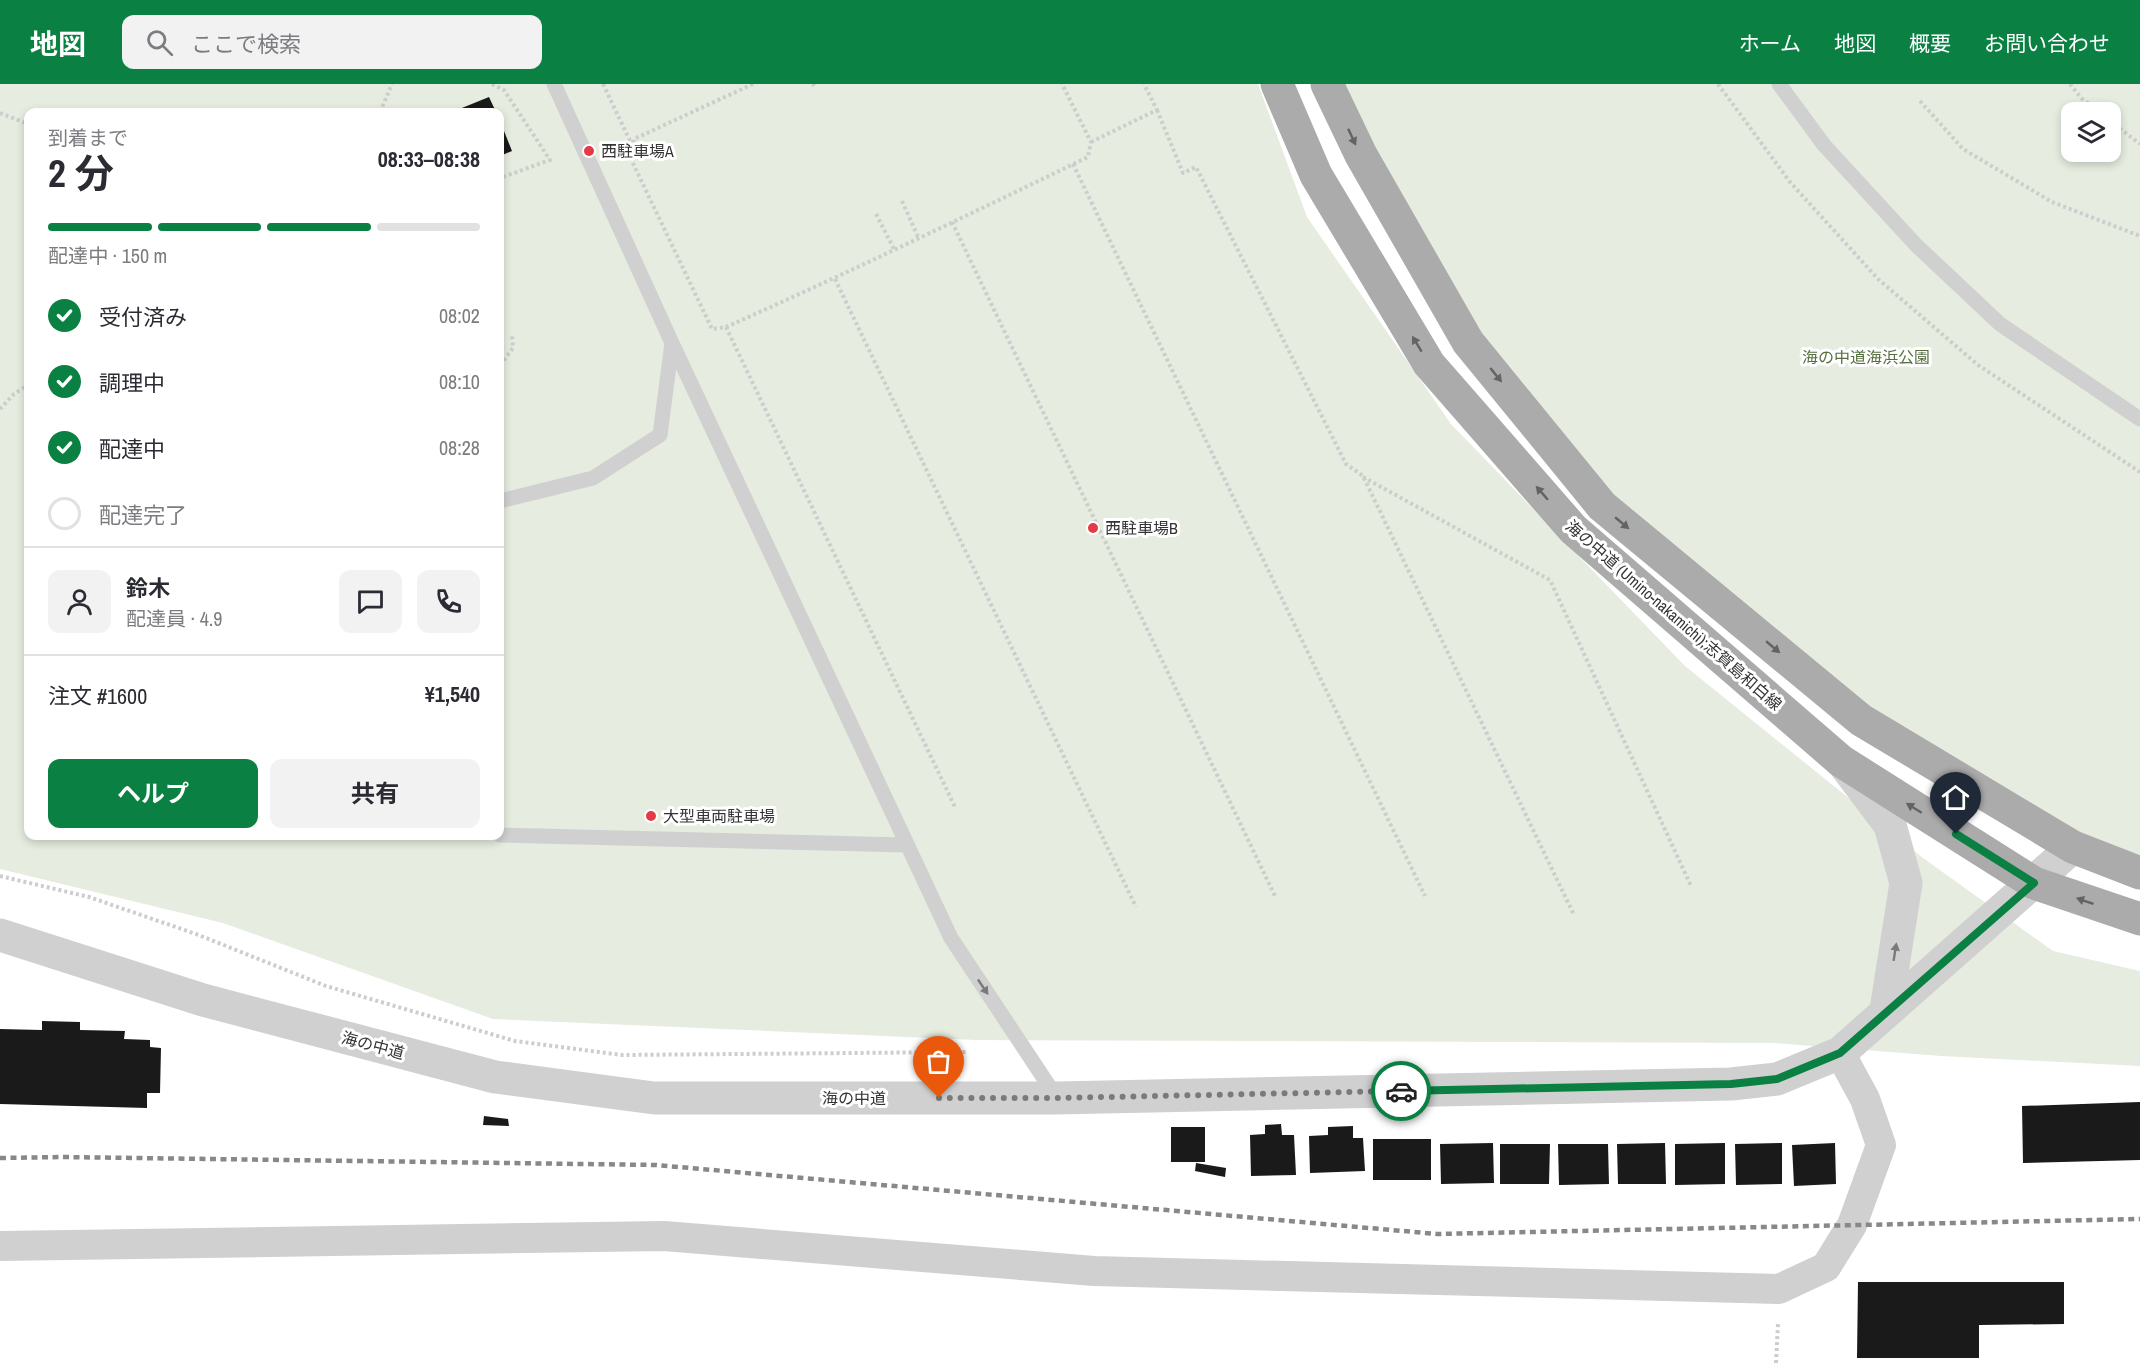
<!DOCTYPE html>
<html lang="ja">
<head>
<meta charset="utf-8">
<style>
  :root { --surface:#fff; --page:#f2f2f3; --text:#2b2b33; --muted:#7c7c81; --line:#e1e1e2; --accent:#0b8043 }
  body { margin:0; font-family:"Archivo Narrow","Noto Sans JP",sans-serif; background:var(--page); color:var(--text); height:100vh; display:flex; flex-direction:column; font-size:22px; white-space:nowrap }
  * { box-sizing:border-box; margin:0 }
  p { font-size:20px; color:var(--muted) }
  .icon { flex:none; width:33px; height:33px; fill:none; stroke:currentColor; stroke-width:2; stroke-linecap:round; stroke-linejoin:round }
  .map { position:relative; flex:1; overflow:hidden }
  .details { position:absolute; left:24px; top:24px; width:480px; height:732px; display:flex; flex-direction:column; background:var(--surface); border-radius:12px; box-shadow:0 3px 9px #0003 }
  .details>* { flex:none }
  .tools { position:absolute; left:2061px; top:18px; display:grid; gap:12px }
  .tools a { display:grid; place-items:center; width:60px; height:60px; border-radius:12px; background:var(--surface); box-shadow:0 3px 9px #0003; font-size:30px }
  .pin { position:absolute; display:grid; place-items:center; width:51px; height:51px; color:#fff; margin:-62px -26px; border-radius:50% 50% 50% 0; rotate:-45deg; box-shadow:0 0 6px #0007 }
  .pin .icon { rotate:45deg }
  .courier { position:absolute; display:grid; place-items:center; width:60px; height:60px; margin:-30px; border:4px solid #0b8043; border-radius:50%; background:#fff; color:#222; box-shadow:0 2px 8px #0007 }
  .overview em { font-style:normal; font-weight:700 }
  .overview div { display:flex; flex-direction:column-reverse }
  .overview { display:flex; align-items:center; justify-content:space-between; height:102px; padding:0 24px }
  h1 { font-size:39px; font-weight:700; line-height:45px }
  .bar { display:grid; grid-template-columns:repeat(4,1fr); gap:9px 6px; align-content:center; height:72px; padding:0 24px }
  .bar i { height:8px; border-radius:4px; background:var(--line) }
  .bar .on { background:var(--accent) }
  .bar p { grid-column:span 4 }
  .line { display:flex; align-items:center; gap:15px; padding:0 24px; border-top:2px solid var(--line) }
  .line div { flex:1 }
  .round { display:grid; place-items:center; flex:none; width:63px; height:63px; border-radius:12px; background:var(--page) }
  ol { padding:0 24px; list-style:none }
  li { display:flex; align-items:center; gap:18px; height:66px }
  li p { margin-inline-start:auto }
  li .icon { padding:6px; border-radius:50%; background:var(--accent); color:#fff; stroke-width:4 }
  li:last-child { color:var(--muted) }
  li i { width:33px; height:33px; border:3px solid var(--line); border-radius:50% }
  .action { display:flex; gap:12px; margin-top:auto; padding:12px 24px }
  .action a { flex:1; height:69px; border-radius:12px; background:var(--accent); color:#fff; font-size:24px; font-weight:700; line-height:69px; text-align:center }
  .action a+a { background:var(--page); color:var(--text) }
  header { display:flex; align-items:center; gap:36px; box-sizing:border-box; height:84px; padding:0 30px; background:var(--accent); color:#fff }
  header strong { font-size:28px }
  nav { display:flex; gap:33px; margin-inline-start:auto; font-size:21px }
  .search { width:420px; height:54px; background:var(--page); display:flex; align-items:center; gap:15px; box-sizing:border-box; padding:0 21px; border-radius:12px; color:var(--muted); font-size:22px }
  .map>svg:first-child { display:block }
  .green { fill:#e6ecdf; fill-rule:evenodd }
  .building { fill:#1a1a1a }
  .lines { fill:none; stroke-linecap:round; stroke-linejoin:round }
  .path { stroke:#cdcdcd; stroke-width:4; stroke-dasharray:3 3; stroke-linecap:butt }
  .service { stroke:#d0d0d0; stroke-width:15 }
  .minor { stroke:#d0d0d0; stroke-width:30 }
  .tertiary { stroke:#d0d0d0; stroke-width:33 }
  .primary { stroke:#ababab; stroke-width:33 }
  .rail { stroke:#888; stroke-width:4.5; stroke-dasharray:6 4.5; stroke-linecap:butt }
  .oneway { fill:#636363 }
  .oneway2 { fill:#7a7a7a }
  .done { stroke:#7a7a7a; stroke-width:6; stroke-dasharray:0 10.8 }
  .route { stroke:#0b8043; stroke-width:8 }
  .poi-dot { fill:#e63946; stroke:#fff; stroke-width:2 }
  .labels { text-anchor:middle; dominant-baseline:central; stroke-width:6; stroke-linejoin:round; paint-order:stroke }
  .poi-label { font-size:16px; fill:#333; stroke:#fff; text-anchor:start }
  .park-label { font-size:16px; fill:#56703f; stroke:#fff }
  .street-label { font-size:16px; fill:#333; stroke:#fff }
</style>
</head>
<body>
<header>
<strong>地図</strong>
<div class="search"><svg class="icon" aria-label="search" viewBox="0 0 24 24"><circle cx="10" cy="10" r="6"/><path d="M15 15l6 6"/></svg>ここで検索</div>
<nav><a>ホーム</a><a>地図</a><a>概要</a><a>お問い合わせ</a></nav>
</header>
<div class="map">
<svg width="2140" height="1279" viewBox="0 0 2140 1279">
  <rect width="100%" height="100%" fill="#fff"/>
  <path class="green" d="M0,0H1258L1307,133L1451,340L1685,582L1923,774L2053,867L2140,887V982L1941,972L1775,959L976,956L493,935L223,839L0,785ZM28,28H500V752H28Z
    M1339,0H2140V775L2088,757L1867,628L1612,417L1478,246ZM2072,28H2110V68H2072Z"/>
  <path class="building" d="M489,13L496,28H452Z
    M500,37L512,67L500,72Z
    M42,937L80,938V946L125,947L124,955L150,956V963L161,964L160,1009H147V1024L0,1020V945L42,946Z
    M2140,1018V1076L2023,1079L2022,1022Z
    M484,1032L508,1035L509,1042L483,1041Z
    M1281,1040L1282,1051H1294L1296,1091L1251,1092L1250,1051L1265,1050V1041Z
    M1353,1042V1054H1363L1365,1087L1310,1089L1309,1052L1328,1051V1043Z
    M1171,1043H1205V1078H1171Z
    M1373,1055H1431V1096H1373Z
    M1493,1059L1494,1099L1441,1100L1440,1060Z
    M1665,1059L1666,1100H1618L1617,1060Z
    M1725,1059V1100L1675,1101V1060Z
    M1782,1059V1100L1736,1101L1735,1060Z
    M1835,1059L1836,1100L1794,1102L1792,1061Z
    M1500,1060H1550L1549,1100H1500Z
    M1558,1060H1608L1609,1100L1559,1101Z
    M1196,1079L1226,1084L1225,1093L1195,1087Z
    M1858,1198H2064V1240L1979,1241V1274H1857Z"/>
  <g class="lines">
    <path class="path" d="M492,0L504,6L550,76L500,94
      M603,0L632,61
      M753,0L634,55L630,73L712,245L726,243C848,189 968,131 1088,73L1091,58L1062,0
      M813,0L814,2
      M1718,0L1790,98L1878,195L1978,281L2140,388
      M2070,0L2081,14L2100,28
      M1920,17L1963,65L2052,118L2140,152
      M1157,26L1183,89L1196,83L1346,380L1363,392L1574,831
      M380,28L392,0
      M0,29L28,40
      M2110,37L2140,60
      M1091,58L1157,26L1144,0
      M1073,80L1425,812
      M902,117L918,153
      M876,130L894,165
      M952,138L1275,812
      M835,195L1136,823
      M726,243L955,723
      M500,281L513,264L512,252
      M0,325L14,310L28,301
      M1363,393L1550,496L1691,802
      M0,792L89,813L196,850L326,902L515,957L622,971L967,968
      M1776,1279L1778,1239"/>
    <path class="service" d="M554,0L672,259L951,854L1057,1014
      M1779,0L1824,61L1916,161L2000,240L2140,335
      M500,417L593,394L660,351L672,259
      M500,751L906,761"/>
    <path class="minor" d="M0,1162L664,1152L1094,1187L1779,1205L1826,1183L1852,1141L1881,1061L1865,1015L1840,969"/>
    <path class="tertiary" d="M1844,680L1890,741L1906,799L1886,926
      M0,851L203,916L495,993L654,1014H1057L1731,1000L1777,995L1840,969L2073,763"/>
    <path class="primary" d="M1277,0L1316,91L1429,280L1573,445L1841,677L2034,799L2140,835
      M1327,0L1361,71L1468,258L1602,422L1861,636L2073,763L2140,789"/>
    <path class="rail" d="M0,1074L61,1073L656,1081L1437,1150L2140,1135"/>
  </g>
  <defs><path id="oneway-solid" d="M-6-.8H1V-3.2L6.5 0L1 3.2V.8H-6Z" transform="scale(1.5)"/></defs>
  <g class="oneway">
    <use href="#oneway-solid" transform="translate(1352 53) rotate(65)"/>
    <use href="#oneway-solid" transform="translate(1417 260) rotate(-121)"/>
    <use href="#oneway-solid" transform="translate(1496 291) rotate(51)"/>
    <use href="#oneway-solid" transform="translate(1542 409) rotate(-131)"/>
    <use href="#oneway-solid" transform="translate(1622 439) rotate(40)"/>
    <use href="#oneway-solid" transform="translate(1773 563) rotate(40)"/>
    <use href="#oneway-solid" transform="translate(1914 724) rotate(-148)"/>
    <use href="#oneway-solid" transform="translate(2085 817) rotate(-161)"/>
  </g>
  <g class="oneway2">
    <use href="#oneway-solid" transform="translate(1895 868) rotate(-81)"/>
    <use href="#oneway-solid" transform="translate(983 903) rotate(56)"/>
  </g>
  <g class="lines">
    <path class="done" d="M939,1014H1057L1401,1007"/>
    <path class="route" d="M1401,1007L1731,1000L1777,995L1840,969L2034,799L1956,750"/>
  </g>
  <g class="poi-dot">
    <circle cx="589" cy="67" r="6"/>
    <circle cx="1093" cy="444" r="6"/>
    <circle cx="651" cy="732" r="6"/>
  </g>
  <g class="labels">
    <g class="poi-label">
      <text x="601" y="67">西駐車場A</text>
      <text x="1105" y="444">西駐車場B</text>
      <text x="663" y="732">大型車両駐車場</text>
    </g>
    <g class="park-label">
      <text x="1866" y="273">海の中道海浜公園</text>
    </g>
    <g class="street-label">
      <text transform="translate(1674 531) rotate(41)">海の中道 (Umino-nakamichi);志賀島和白線</text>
      <text transform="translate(373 961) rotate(15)">海の中道</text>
      <text x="854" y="1014">海の中道</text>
    </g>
  </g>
</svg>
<div class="tools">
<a><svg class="icon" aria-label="layers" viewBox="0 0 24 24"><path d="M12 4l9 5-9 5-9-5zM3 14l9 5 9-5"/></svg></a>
</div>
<div class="pin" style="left:939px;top:1014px;background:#ea580c"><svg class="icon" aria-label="bag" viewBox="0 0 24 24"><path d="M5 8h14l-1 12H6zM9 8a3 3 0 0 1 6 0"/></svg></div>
<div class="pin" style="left:1956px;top:750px;background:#1f2937"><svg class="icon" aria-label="home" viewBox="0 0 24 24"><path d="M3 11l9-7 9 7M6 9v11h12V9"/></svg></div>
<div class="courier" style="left:1401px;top:1007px"><svg class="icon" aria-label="car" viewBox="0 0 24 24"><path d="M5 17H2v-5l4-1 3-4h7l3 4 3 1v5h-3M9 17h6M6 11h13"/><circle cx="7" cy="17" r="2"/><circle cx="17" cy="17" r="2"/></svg></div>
<section class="details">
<div class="overview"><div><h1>2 分</h1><p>到着まで</p></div><em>08:33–08:38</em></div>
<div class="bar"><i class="on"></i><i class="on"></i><i class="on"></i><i></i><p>配達中 · 150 m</p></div>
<ol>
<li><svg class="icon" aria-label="check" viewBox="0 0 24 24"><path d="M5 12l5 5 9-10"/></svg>受付済み<p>08:02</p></li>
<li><svg class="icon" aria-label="check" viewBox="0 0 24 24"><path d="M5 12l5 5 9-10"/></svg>調理中<p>08:10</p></li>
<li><svg class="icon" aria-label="check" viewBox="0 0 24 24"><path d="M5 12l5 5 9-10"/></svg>配達中<p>08:28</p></li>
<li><i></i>配達完了</li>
</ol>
<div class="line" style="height:108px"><a class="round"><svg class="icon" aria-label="person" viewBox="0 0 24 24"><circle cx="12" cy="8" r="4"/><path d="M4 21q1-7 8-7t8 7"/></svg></a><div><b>鈴木</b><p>配達員 · 4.9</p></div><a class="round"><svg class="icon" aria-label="chat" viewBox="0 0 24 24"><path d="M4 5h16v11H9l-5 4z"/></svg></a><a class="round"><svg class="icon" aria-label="phone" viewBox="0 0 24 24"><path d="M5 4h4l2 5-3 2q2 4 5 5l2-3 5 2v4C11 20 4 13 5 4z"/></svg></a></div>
<div class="line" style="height:78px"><div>注文 #1600</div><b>¥1,540</b></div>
<div class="action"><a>ヘルプ</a><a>共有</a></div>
</section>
</div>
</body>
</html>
